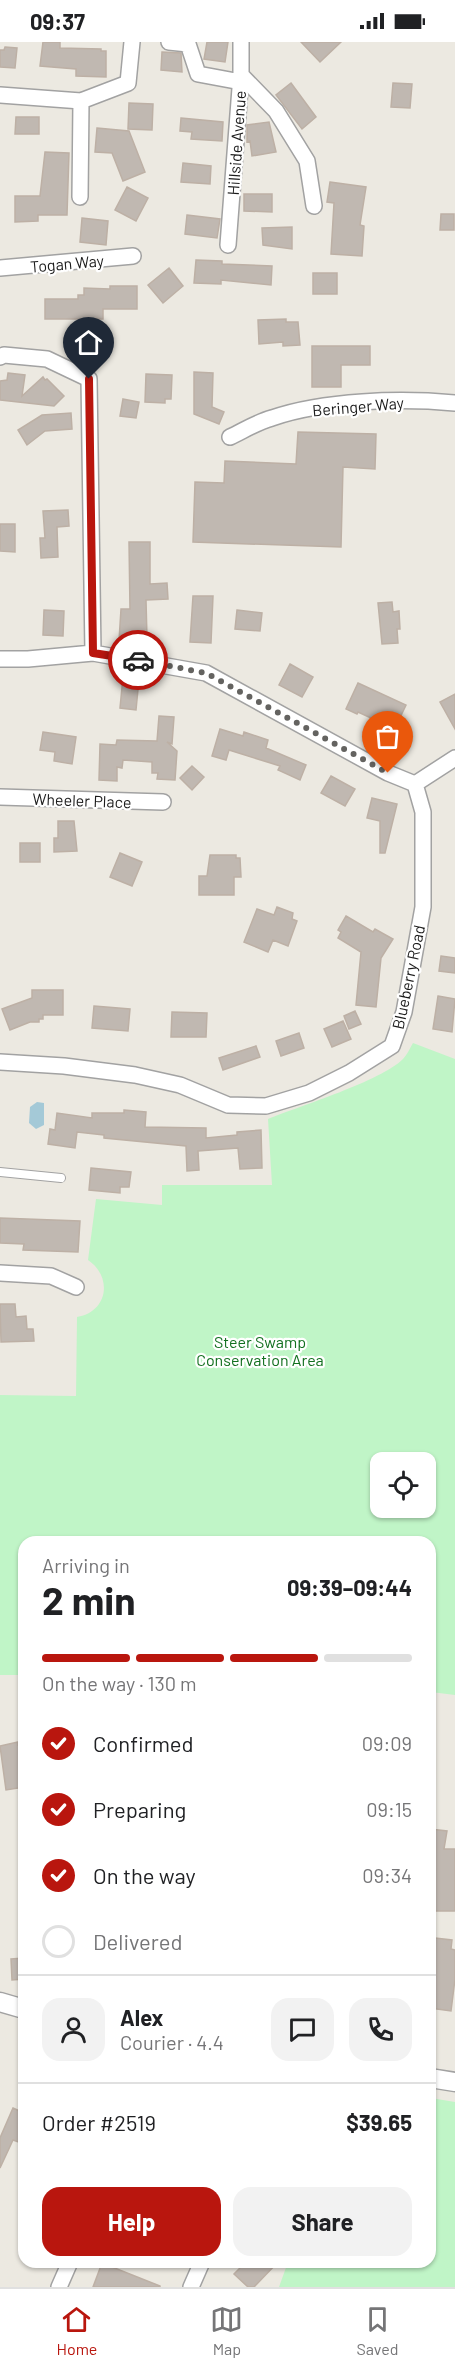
<!DOCTYPE html>
<html lang="en">
<head>
<meta charset="utf-8">
<style>
  :root { --surface:#fff; --page:#f2f2f2; --text:#202124; --muted:#757577; --line:#e0e0e0; --accent:#b9160e }
  body { margin:0; font-family:Barlow,sans-serif; background:var(--page); color:var(--text); height:100vh; display:flex; flex-direction:column; font-size:22px; white-space:nowrap }
  * { box-sizing:border-box; margin:0 }
  p { font-size:20px; color:var(--muted) }
  .icon { flex:none; width:33px; height:33px; fill:none; stroke:currentColor; stroke-width:2; stroke-linecap:round; stroke-linejoin:round }
  .map { position:relative; flex:1; overflow:hidden }
  .panel { position:absolute; left:18px; top:1494px; width:418px; height:732px; display:flex; flex-direction:column; background:var(--surface); border-radius:18px; box-shadow:0 2px 4px #0004 }
  .panel>* { flex:none }
  .controls { position:absolute; left:370px; top:1410px; display:grid; gap:12px }
  .controls a { display:grid; place-items:center; width:66px; height:66px; border-radius:12px; background:var(--surface); box-shadow:0 2px 4px #0004; font-size:30px }
  .pin { position:absolute; display:grid; place-items:center; width:51px; height:51px; color:#fff; margin:-62px -26px; border-radius:50% 50% 50% 0; rotate:-45deg; box-shadow:0 0 6px #0007 }
  .pin .icon { rotate:45deg }
  .courier { position:absolute; display:grid; place-items:center; width:60px; height:60px; margin:-30px; border:4px solid #b9160e; border-radius:50%; background:#fff; color:#222; box-shadow:0 2px 8px #0007 }
  .summary em { font-style:normal; font-weight:700 }
  .summary div { display:flex; flex-direction:column-reverse }
  .summary { display:flex; align-items:center; justify-content:space-between; height:102px; padding:0 24px }
  h1 { font-size:39px; font-weight:700; line-height:45px }
  .bar { display:grid; grid-template-columns:repeat(4,1fr); gap:9px 6px; align-content:center; height:72px; padding:0 24px }
  .bar i { height:8px; border-radius:4px; background:var(--line) }
  .bar .current { background:var(--accent) }
  .bar p { grid-column:span 4 }
  .line { display:flex; align-items:center; gap:15px; padding:0 24px; border-top:2px solid var(--line) }
  .line div { flex:1 }
  .round { display:grid; place-items:center; flex:none; width:63px; height:63px; border-radius:18px; background:var(--page) }
  ol { padding:0 24px; list-style:none }
  li { display:flex; align-items:center; gap:18px; height:66px }
  li p { margin-inline-start:auto }
  li .icon { padding:6px; border-radius:50%; background:var(--accent); color:#fff; stroke-width:4 }
  li:last-child { color:var(--muted) }
  li i { width:33px; height:33px; border:3px solid var(--line); border-radius:50% }
  .cta { display:flex; gap:12px; margin-top:auto; padding:12px 24px }
  .cta a { flex:1; height:69px; border-radius:18px; background:var(--accent); color:#fff; font-size:24px; font-weight:700; line-height:69px; text-align:center }
  .cta a+a { background:var(--page); color:var(--text) }
  .status { display:flex; justify-content:space-between; align-items:center; height:42px; padding:0 30px; background:var(--surface); direction:ltr }
  .status svg { height:16px; fill:currentColor }
  .dock { display:flex; justify-content:space-around; align-items:center; height:84px; border-top:2px solid var(--line); background:var(--surface); font-size:16px; color:var(--muted) }
  .dock a { display:grid; justify-items:center; gap:3px }
  .dock .current { color:var(--accent) }
  .map>svg:first-child { display:block }
  .park { fill:#c0f5c7; fill-rule:evenodd }
  .water { fill:#a4c9d7 }
  .building { fill:#c0b8b1; stroke:#bdb0a5; stroke-width:1.5 }
  .lines { fill:none; stroke-linecap:round; stroke-linejoin:round }
  .service-casing { stroke:#a2a2a2; stroke-width:10 }
  .minor-casing { stroke:#a2a2a2; stroke-width:18 }
  .tertiary-casing { stroke:#a2a2a2; stroke-width:21 }
  .service { stroke:#fff; stroke-width:8 }
  .minor { stroke:#fff; stroke-width:15 }
  .tertiary { stroke:#fff; stroke-width:18 }
  .done { stroke:#646360; stroke-width:6; stroke-dasharray:0 10.8 }
  .route { stroke:#b9160e; stroke-width:8 }
  .labels { text-anchor:middle; dominant-baseline:central; stroke-width:4.5; stroke-linejoin:round; paint-order:stroke }
  .street-label { font-size:16px; fill:#1b1b1b; stroke:#fff }
  .park-label { font-size:16px; fill:#12701f; stroke:#fff }
</style>
</head>
<body>
<div class="status"><b>09:37</b><svg viewBox="0 0 49 12"><path d="M0 12V9h3v3zM5 12V6h3v6zM10 12V3h3v9zM15 12V0h3v12zM26 1h20v11H26zM47 4h2v5h-2z"/></svg></div>
<div class="map">
<svg width="455" height="2245" viewBox="0 0 455 2245">
  <rect width="100%" height="100%" fill="#ece9e1"/>
  <path class="park" d="M413,1001L455,1017V1653L431,1650L430,1500H24V1633H0V1353L76,1354L77,1275C108,1270 113,1235 88,1218L96,1157L162,1163V1143H272L268,1077C300,1064 381,1039 403,1017C407,1013 410,1006 413,1001ZM381,1420H426V1466H381Z
    M431,2056L455,2060V2245H279L288,2220H430Z"/>
  <path class="water" d="M37,1060L44,1061V1083L36,1087L29,1081L30,1065Z"/>
  <path class="building" d="M43,0H60V6L101,7V9H106V35L76,34V27L40,24Z
    M207,0H228L225,20L204,17Z
    M301,0H341L320,20Z
    M5,5L17,6L15,26L0,25V8H4Z
    M162,10L181,11L182,30L161,28Z
    M291,41L316,75L302,87L276,53Z
    M393,41L412,42L410,66L391,65Z
    M129,61L153,62L152,88L128,87Z
    M16,75H39V92H15Z
    M181,76L223,80L222,99L191,97L192,90L180,89Z
    M269,80L276,110L252,114L250,99L247,100V83Z
    M97,86L129,89L145,130L123,139L112,111L95,110Z
    M45,110L69,111L67,173H38V179L15,180V154H40Z
    M183,121L211,124L210,142L181,140Z
    M330,140L366,145L360,183L364,184L362,214L331,212L334,161L327,160Z
    M127,145L148,156L136,179L115,168Z
    M244,152H272V170L244,169Z
    M441,172H454V188H440Z
    M187,173L220,177L217,196L185,192Z
    M82,176L108,179L106,203L80,200Z
    M292,185V207L263,203L262,186Z
    M196,218L222,219V222L272,224L271,243L221,238V242L194,241Z
    M169,226L183,244L163,261L148,243Z
    M313,231H337V252H313Z
    M110,244H137V267H103V277H45V257H78V253H84V246L110,247Z
    M286,277V280H298L300,303L283,304V300L259,302L258,278Z
    M312,304H370V323H341V345H312Z
    M194,330L213,331L212,365L224,370L219,382L194,372Z
    M8,331L25,333L22,354L43,335L45,338L47,337L64,354L54,364L0,358V339L7,338Z
    M146,332L172,333L171,357H165V361L145,360Z
    M123,357L139,360L136,376L120,374Z
    M71,371L72,387L45,389L27,403L18,388L42,373Z
    M298,390L376,392L375,427L343,425L341,505L193,500L195,440L224,441L225,419L296,422Z
    M68,468L69,484L57,485L58,515L41,516L40,496H45L43,469Z
    M0,482H15V510L0,509Z
    M129,500H150V542L167,541L168,557L146,558L147,596L119,599L121,567H130Z
    M193,554H213L211,601L190,600Z
    M392,560L393,570L399,569L400,587H397L398,601L382,602L378,561Z
    M44,568L64,569L63,594L43,593Z
    M237,568L262,571L260,589L235,587Z
    M290,622L313,635L302,655L279,643Z
    M123,635L139,637L136,668L120,666Z
    M358,641L406,663L393,690L381,684L382,681L358,670L357,672L346,667Z
    M455,652V687L440,660Z
    M159,674L174,675L172,702L167,700L177,709L175,738L157,737L158,731H152V720L123,718L122,726L117,725V739L99,738L100,702L116,703L117,698L157,699Z
    M220,687L243,694L244,690L268,698L266,706L306,723L300,738L278,728L280,724L229,708L226,718L212,714Z
    M43,690L76,695L72,722L54,719L55,710L40,708Z
    M192,724L204,735L192,748L180,736Z
    M331,734L355,747L345,764L321,751Z
    M372,756L397,762L385,811H380V779L367,776Z
    M58,779H74L77,809L54,810V796H58Z
    M20,801H40V820H20Z
    M120,811L142,820L132,844L110,835Z
    M210,813H236V816H240L241,835H234V853H199V834H207Z
    M277,865L293,871L292,877L297,879L288,904L273,898L268,910L244,900L257,867L274,873Z
    M346,874L373,890L375,887L393,897L381,916L376,965L356,963L361,910L338,896L341,890L338,888Z
    M441,914L455,916V931L439,929Z
    M32,948H63V973H43V977H39V980H30L10,988L2,967L32,956Z
    M438,954L455,957L452,990L433,987Z
    M94,964L130,967L128,989L92,986Z
    M355,969L361,982L349,987L344,974Z
    M172,970L207,971L206,995H171Z
    M343,979L351,997L332,1005L324,987Z
    M299,991L304,1006L281,1014L276,999Z
    M256,1004L260,1015L223,1028L219,1016Z
    M124,1068L146,1070L145,1085L206,1086V1096L237,1093V1090L261,1088L262,1126L240,1127L238,1106L198,1109L199,1128L187,1129L186,1104L104,1096V1093L77,1090L75,1106L48,1102L50,1087L55,1088L57,1071L92,1076V1071H124Z
    M91,1126L131,1130L129,1145H120V1151L89,1148Z
    M0,1176L80,1179L78,1210L23,1208L24,1202L0,1201Z
    M0,1262H15L16,1275L26,1274L27,1287H33L34,1299L1,1300Z
    M18,1700V1703L24,1702V1745L6,1748L0,1704Z
    M430,1787L447,1789L444,1807H455V1869H430Z
    M435,1896L452,1898L451,1907L455,1908V1937L451,1969L430,1966V1905H434Z
    M24,1916V1937L12,1938L11,1917Z
    M13,2066L24,2071V2102L13,2098L0,2126V2096Z
    M246,2220H278L254,2245H248L234,2232Z
    M102,2221L160,2244V2245H93Z"/>
  <g class="lines">
    <g class="service-casing">
      <path id="service" d="M0,1130L61,1136"/>
    </g>
    <g class="minor-casing">
      <path id="minor" d="M169,0L188,2L198,32L241,40
        M241,33L276,69L307,119L314,164
        M0,53L81,59L80,155
        M81,59L128,41L132,0
        M228,203L241,33V0
        M0,226L133,214
        M0,315L4,313L47,317L89,337L93,611L28,617H0
        M230,395C243,389 257,380 272,376C324,358 400,356 455,361
        M93,611L206,631L388,731L415,742L455,716
        M0,755L163,760
        M0,1020L64,1024L135,1033L180,1043L228,1063L266,1064L309,1051L349,1031L392,1004L404,970L423,865V770L415,742
        M0,1231L51,1234L76,1245
        M59,2245L70,2220
        M191,2245L202,2220"/>
    </g>
    <g class="tertiary-casing">
      <path id="tertiary" d="M0,1960L24,1967
        M430,2036L455,2040"/>
    </g>
    <use href="#service" class="service"/>
    <use href="#minor" class="minor"/>
    <use href="#tertiary" class="tertiary"/>
  </g>
  <g class="lines">
    <path class="done" d="M138,618L206,631L388,731"/>
    <path class="route" d="M89,337L93,611L138,618"/>
  </g>
  <g class="labels">
    <g class="street-label">
      <text transform="translate(236 101) rotate(-86)">Hillside Avenue</text>
      <text transform="translate(67 221) rotate(-5)">Togan Way</text>
      <text transform="translate(358 364) rotate(-5)">Beringer Way</text>
      <text transform="translate(82 758) rotate(2)">Wheeler Place</text>
      <text transform="translate(408 935) rotate(-78)">Blueberry Road</text>
    </g>
    <g class="park-label">
      <text x="260" y="1299">Steer Swamp<tspan x="260" dy="18">Conservation Area</tspan></text>
    </g>
  </g>
</svg>
<div class="controls">
<a><svg class="icon" aria-label="locate" viewBox="0 0 24 24"><circle cx="12" cy="12" r="6"/><path d="M12 2v4M12 18v4M2 12h4M18 12h4"/></svg></a>
</div>
<div class="pin" style="left:388px;top:731px;background:#ea580c"><svg class="icon" aria-label="bag" viewBox="0 0 24 24"><path d="M5 8h14l-1 12H6zM9 8a3 3 0 0 1 6 0"/></svg></div>
<div class="pin" style="left:89px;top:337px;background:#1f2937"><svg class="icon" aria-label="home" viewBox="0 0 24 24"><path d="M3 11l9-7 9 7M6 9v11h12V9"/></svg></div>
<div class="courier" style="left:138px;top:618px"><svg class="icon" aria-label="car" viewBox="0 0 24 24"><path d="M5 17H2v-5l4-1 3-4h7l3 4 3 1v5h-3M9 17h6M6 11h13"/><circle cx="7" cy="17" r="2"/><circle cx="17" cy="17" r="2"/></svg></div>
<section class="panel">
<div class="summary"><div><h1>2 min</h1><p>Arriving in</p></div><em>09:39–09:44</em></div>
<div class="bar"><i class="current"></i><i class="current"></i><i class="current"></i><i></i><p>On the way · 130 m</p></div>
<ol>
<li><svg class="icon" aria-label="check" viewBox="0 0 24 24"><path d="M5 12l5 5 9-10"/></svg>Confirmed<p>09:09</p></li>
<li><svg class="icon" aria-label="check" viewBox="0 0 24 24"><path d="M5 12l5 5 9-10"/></svg>Preparing<p>09:15</p></li>
<li><svg class="icon" aria-label="check" viewBox="0 0 24 24"><path d="M5 12l5 5 9-10"/></svg>On the way<p>09:34</p></li>
<li><i></i>Delivered</li>
</ol>
<div class="line" style="height:108px"><a class="round"><svg class="icon" aria-label="person" viewBox="0 0 24 24"><circle cx="12" cy="8" r="4"/><path d="M4 21q1-7 8-7t8 7"/></svg></a><div><b>Alex</b><p>Courier · 4.4</p></div><a class="round"><svg class="icon" aria-label="chat" viewBox="0 0 24 24"><path d="M4 5h16v11H9l-5 4z"/></svg></a><a class="round"><svg class="icon" aria-label="phone" viewBox="0 0 24 24"><path d="M5 4h4l2 5-3 2q2 4 5 5l2-3 5 2v4C11 20 4 13 5 4z"/></svg></a></div>
<div class="line" style="height:78px"><div>Order #2519</div><b>$39.65</b></div>
<div class="cta"><a>Help</a><a>Share</a></div>
</section>
</div>
<nav class="dock">
<a class="current"><svg class="icon" aria-label="home" viewBox="0 0 24 24"><path d="M3 11l9-7 9 7M6 9v11h12V9"/></svg>Home</a>
<a><svg class="icon" aria-label="map" viewBox="0 0 24 24"><path d="M3 6l6-2 6 2 6-2v14l-6 2-6-2-6 2zM9 4v14M15 6v14"/></svg>Map</a>
<a><svg class="icon" aria-label="saved" viewBox="0 0 24 24"><path d="M7 4h10v16l-5-4-5 4z"/></svg>Saved</a>
</nav>
</body>
</html>
